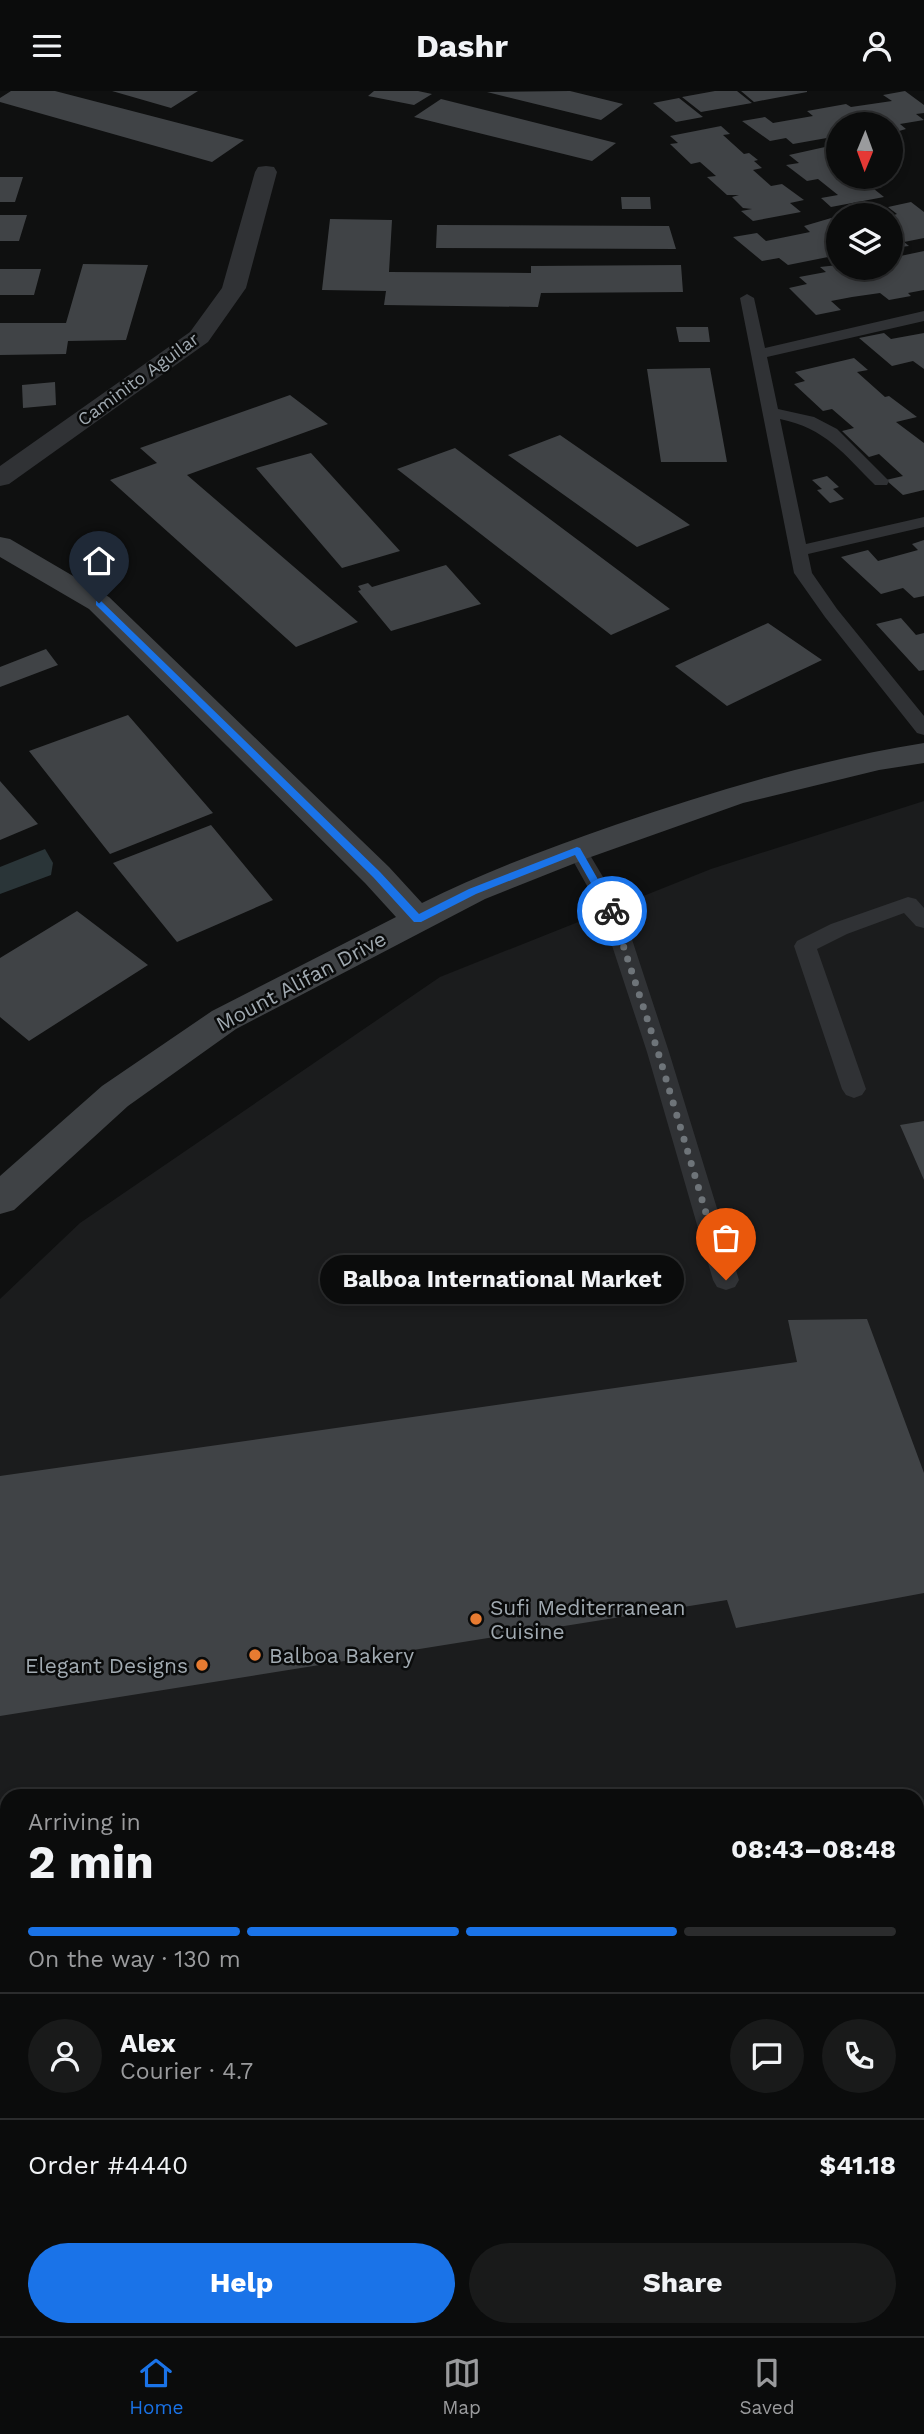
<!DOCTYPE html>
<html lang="en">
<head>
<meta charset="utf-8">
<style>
  :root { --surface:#0b0c0c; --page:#191a1a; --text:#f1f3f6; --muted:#9a9b9d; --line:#2b2c2d; --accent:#1a73e8 }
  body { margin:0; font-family:"Work Sans",sans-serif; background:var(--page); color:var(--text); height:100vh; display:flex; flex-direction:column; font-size:26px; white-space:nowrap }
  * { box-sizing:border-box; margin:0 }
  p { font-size:23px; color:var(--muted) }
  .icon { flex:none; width:38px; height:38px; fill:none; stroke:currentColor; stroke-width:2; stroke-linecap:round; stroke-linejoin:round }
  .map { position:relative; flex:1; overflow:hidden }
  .side { position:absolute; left:0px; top:1698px; width:924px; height:548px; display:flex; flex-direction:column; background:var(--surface); border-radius:21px 21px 0 0; box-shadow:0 4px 10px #0003,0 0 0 2px var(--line) }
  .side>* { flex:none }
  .needle { width:46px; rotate:181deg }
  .buttons { position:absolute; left:826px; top:21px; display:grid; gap:14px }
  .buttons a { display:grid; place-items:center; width:77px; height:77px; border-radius:50%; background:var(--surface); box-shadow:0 4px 10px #0003,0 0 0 2px var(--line); font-size:35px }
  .pin { position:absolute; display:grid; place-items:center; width:60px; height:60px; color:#fff; margin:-72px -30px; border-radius:50% 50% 50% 0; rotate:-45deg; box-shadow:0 0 7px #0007 }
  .pin .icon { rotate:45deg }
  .courier { position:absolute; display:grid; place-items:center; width:70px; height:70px; margin:-35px; border:5px solid #1a73e8; border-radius:50%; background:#fff; color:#222; box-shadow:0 2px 9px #0007 }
  .bubble { position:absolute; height:49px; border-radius:24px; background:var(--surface); box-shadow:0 4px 10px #0003,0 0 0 2px var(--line); font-size:23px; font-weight:700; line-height:49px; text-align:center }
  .overview em { font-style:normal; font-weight:700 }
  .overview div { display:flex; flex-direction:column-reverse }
  .overview { display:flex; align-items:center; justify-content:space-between; height:119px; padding:0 28px }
  h1 { font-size:46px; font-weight:700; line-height:52px }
  .bar { display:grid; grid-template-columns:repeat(4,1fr); gap:10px 7px; align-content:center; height:84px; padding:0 28px }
  .bar i { height:9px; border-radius:5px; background:var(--line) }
  .bar .on { background:var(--accent) }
  .bar p { grid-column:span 4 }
  .line { display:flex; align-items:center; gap:18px; padding:0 28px; border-top:2px solid var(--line) }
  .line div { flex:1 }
  .round { display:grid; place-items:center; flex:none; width:74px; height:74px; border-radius:37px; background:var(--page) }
  .action { display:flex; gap:14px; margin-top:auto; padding:14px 28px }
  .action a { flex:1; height:80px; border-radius:42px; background:var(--accent); color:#fff; font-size:28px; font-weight:700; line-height:80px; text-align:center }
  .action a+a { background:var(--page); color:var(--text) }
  header { display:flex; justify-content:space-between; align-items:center; height:91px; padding:0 28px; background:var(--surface); font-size:32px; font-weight:700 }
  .tabs { display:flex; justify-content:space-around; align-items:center; height:98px; border-top:2px solid var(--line); background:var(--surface); font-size:19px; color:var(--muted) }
  .tabs a { display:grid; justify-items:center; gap:4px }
  .tabs .on { color:var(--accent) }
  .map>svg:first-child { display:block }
  .built { fill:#1b1c1d; fill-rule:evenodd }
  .water { fill:#2a3538 }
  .building { fill:#404346 }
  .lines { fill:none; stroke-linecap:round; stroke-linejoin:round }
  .lane { fill:#303235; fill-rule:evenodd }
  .street { fill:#303235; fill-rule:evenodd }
  .secondary { fill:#3f4245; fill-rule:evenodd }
  .route { fill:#1a73e8 }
  .done { stroke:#6e7479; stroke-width:7; stroke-dasharray:0 12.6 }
  .poi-dot { fill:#e77b31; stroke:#0a0b0b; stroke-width:2.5 }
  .labels { text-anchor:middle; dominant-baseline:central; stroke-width:5; stroke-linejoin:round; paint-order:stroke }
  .far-street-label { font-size:18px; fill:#a1aab1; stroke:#0a0b0b }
  .street-label { font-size:21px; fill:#a1aab1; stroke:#0a0b0b }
  .poi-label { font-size:21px; fill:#a1aab1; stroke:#0a0b0b; text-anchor:start }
</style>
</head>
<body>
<header><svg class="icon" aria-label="menu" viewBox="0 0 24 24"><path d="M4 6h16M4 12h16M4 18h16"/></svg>Dashr<svg class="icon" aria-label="person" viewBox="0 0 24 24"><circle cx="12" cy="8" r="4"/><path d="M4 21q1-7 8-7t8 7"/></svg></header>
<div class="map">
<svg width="924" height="2245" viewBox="0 0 924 2245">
  <rect width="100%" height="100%" fill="#0f1010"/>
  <path class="built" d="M924,710V2245H0V1208L80,1132L440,886L711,778ZM7,1704H917V2238H7Z"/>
  <path class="water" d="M45,758L53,772L51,784L0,803V776Z"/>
  <path class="building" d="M11,0H55L244,49L212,71L0,11V7Z
    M112,0H198L171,17Z
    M374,0H418L432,3L414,14L368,5Z
    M570,0L623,13L601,29L487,1Z
    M715,0H737L752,12L701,21L682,6Z
    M741,0H807V1L754,11Z
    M905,0L924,14V22L916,23L924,29L900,33L906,38L899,40L891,39V33H838L836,38L838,45L793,53L786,47L770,50L742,30L765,26L773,32L813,25L807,20L846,13L851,16L892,10L883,4Z
    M679,7L703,26L676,31L653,12Z
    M441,8L616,52L592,70L414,26Z
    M721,35L730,43L723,44L744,63L749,62L758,69L754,70L762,77L753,79L771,95L782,93L804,109L790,112L801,121L753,130L741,120L752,118L743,117L732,106L739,104H727L707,86L716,85L700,71L691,73L670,53L678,52L670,45Z
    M834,54L838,57V65L835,66L838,68V86H870L882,96L874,98L884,106L831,116L821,107L838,104L818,88L807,90L786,74L799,72L789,64Z
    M0,86H23L15,111H0Z
    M621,106H650L651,118H622Z
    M911,111L924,121V147L904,151L909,155L891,157V125L897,123L888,116Z
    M0,124H27L19,150H0Z
    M838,125V156H835L838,164L788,174L779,167L762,170L733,146L757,142L766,150L810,141L804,135Z
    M330,128L392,129L389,181L531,182V175L681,174L683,201L541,202L538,216L384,214L386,200L322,199Z
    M437,134L669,135L676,158L436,157Z
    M924,160V199L908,202L911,205L889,209L880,202L852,206L831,210L841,219L816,224L789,197L807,193L799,186L826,181L820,176L838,174V177H857L863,182L891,177L896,175L891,167Z
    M83,173L148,174L126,249L68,250L66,263L0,264V232H66Z
    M0,178H41L34,204H0Z
    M676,236H708L710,251H679Z
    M884,242L891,248L924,242V278L913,270L892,275L859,247Z
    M854,267L868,279L857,281L885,306L889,305L917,326L896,331L924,352V399L903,404L886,389L903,385L879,363L869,366L842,340L854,337L832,318L823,320L794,293L805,290L795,281Z
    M710,277L727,371H661L647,278Z
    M55,291L56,314L23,317L22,294Z
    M290,304L328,333L187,384L358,531L296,556L110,389L157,372L140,357Z
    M560,344L690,434L637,456L508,364Z
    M455,357L670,518L611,544L397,378Z
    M311,362L400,460L342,477L256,377Z
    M827,385L839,396L833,398L844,408L830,412L817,399L822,398L812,389Z
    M924,449V505L914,507L903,497L881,503L841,466L868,459L878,470L918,459L912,453Z
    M446,474L481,513L391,540L358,500L361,499L358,495L368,492L372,496Z
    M901,527L916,544L924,542V579L919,580L876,533Z
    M768,532L822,569L727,615L675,575Z
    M46,558L58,574L0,596V576Z
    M128,624L213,722L110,763L29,660Z
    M0,690L38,733L0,749Z
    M211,734L273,809L177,851L113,772Z
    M77,820L148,874L29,950L0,926V867Z
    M924,1030V1089L900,1034Z
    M867,1228L924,1382V1502L736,1537L727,1509L0,1625V1385L797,1271L788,1229Z
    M7,2095V2238H268V2245H0V2097Z"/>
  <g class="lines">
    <path class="lane" d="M747,203L754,207L765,257L924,220V230L767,266L778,318L814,326L837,338L889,390L887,394H875C844,363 825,337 780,328L806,453L924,426V436L808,463L812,482L837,518L924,625V644L917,642L825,526L794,482L740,207Z
      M577,752L584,754L622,818L669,961L739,1189L735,1196L726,1199L717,1196L713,1189L647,961L600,818L567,759L570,754Z
      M908,806L916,808L924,817V837L916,835L904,822L847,843L817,858L866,998L862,1004L854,1007L846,1004L842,998L794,855L797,850L831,833Z
      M917,2076L924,2079V2135L917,2133Z"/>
    <path class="street" d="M266,75L274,76L277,81L246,197L208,251L9,393L0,395V375L190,241L222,197L255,81L258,76Z"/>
    <path class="secondary" d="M0,446L10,448L109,506L389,776L422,812C484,781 549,757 615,734C716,699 818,669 924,652V672L879,679L743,712L588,767L485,808L236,938L128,1015L14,1119L0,1123V1085L102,995L212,920L396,826L365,792L89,518L0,466Z"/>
  </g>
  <path class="route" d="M96,510H101L380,781L419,823L469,798L577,756L580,757L616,820L608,822L575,764L476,803L421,831H414L373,786L96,514Z"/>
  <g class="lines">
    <path class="done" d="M612,820L658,961L726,1189"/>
  </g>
  <g class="poi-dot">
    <circle cx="476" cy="1528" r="7"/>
    <circle cx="255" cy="1564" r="7"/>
    <circle cx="202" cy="1574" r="7"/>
  </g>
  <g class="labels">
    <g class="far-street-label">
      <text transform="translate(138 288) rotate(-36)">Caminito Aguilar</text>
    </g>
    <g class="street-label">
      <text transform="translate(301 890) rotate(-28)">Mount Alifan Drive</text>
    </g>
    <g class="poi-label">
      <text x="490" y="1516">Sufi Mediterranean<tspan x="490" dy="24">Cuisine</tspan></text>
      <text x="269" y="1564">Balboa Bakery</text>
      <text x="188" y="1574" text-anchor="end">Elegant Designs</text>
    </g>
  </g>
</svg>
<div class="buttons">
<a><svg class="needle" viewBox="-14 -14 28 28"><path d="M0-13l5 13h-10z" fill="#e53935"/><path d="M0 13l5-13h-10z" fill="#9a9b9d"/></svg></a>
<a><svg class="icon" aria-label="layers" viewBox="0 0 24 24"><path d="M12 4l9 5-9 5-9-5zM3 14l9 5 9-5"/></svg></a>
</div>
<div class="pin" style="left:726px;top:1189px;background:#ea580c"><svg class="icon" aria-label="bag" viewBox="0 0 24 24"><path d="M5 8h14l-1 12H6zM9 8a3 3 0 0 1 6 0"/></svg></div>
<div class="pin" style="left:99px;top:512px;background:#1f2937"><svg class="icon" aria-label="home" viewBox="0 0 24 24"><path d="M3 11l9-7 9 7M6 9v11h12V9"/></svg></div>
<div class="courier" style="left:612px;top:820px"><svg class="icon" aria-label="bike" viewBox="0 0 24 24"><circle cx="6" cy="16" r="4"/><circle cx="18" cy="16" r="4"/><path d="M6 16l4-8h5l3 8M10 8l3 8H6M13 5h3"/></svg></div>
<div class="bubble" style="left:320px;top:1164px;width:364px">Balboa International Market</div>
<section class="side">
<div class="overview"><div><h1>2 min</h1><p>Arriving in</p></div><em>08:43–08:48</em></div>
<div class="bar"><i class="on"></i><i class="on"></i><i class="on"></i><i></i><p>On the way · 130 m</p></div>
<div class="line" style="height:126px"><a class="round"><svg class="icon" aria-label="person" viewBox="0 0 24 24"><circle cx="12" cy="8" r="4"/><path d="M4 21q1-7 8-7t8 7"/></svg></a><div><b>Alex</b><p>Courier · 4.7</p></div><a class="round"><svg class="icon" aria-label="chat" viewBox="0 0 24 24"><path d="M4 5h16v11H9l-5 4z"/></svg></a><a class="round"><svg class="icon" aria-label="phone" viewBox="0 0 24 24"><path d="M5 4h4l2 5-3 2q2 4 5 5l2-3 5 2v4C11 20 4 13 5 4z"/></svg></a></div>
<div class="line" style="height:91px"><div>Order #4440</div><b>$41.18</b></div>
<div class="action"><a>Help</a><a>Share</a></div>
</section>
</div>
<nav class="tabs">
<a class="on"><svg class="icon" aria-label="home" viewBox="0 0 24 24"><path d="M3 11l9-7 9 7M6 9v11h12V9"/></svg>Home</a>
<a><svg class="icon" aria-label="map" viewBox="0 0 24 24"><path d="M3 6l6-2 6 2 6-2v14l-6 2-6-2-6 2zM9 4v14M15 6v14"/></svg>Map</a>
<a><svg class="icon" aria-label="saved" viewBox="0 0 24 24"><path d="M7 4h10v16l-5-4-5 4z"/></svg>Saved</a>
</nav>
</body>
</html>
